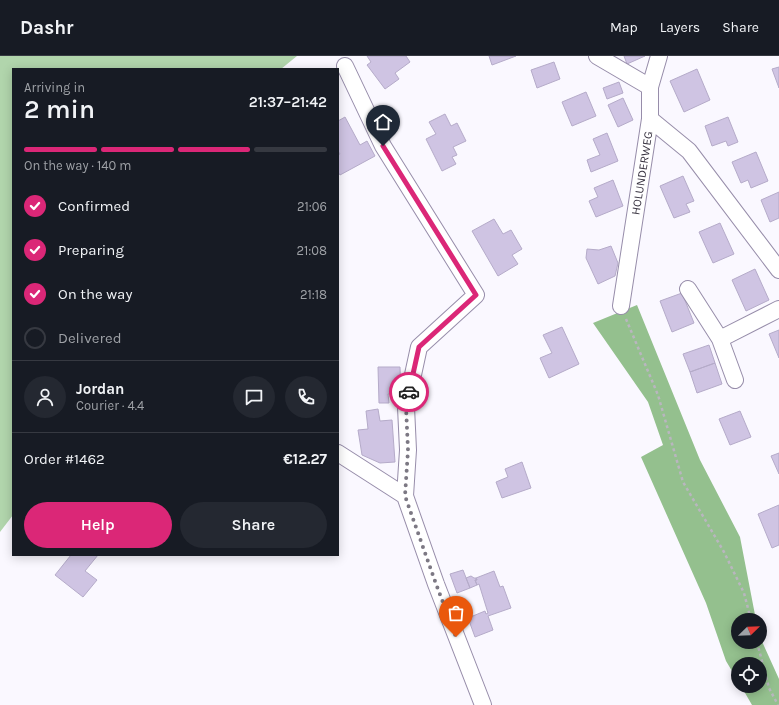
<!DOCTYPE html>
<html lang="en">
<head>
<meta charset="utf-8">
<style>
  :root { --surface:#171b24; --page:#242831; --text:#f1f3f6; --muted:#9ea1a6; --line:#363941; --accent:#db2777 }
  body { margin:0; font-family:Karla,sans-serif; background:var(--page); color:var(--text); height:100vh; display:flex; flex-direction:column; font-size:15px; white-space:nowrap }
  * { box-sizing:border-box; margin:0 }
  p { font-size:13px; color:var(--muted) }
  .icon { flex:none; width:22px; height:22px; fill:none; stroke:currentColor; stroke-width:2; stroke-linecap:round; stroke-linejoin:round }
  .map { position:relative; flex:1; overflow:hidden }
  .panel { position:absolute; left:12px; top:12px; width:327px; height:488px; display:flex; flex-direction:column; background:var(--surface); border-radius:0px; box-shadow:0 2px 10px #0003 }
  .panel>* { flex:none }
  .needle { width:26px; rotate:67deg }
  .controls { position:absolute; left:731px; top:557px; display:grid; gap:8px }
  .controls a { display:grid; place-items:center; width:36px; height:36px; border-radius:50%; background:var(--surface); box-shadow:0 2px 10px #0003; font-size:20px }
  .pin { position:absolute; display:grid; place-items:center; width:34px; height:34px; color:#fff; margin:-41px -17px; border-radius:50% 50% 50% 0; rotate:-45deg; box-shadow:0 0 4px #0007 }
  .pin .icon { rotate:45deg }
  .courier { position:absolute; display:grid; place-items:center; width:40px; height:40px; margin:-20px; border:3px solid #db2777; border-radius:50%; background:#fff; color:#222; box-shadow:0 1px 5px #0007 }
  .headline em { font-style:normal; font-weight:600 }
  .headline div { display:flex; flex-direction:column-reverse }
  .headline { display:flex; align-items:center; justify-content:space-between; height:68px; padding:0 12px }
  h1 { font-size:26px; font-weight:600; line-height:30px }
  .bar { display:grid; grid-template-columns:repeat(4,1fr); gap:6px 4px; align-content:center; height:48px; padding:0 12px }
  .bar i { height:5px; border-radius:3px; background:var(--line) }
  .bar .active { background:var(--accent) }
  .bar p { grid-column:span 4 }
  .line { display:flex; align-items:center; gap:10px; padding:0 12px; border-top:1px solid var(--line) }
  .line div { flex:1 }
  .round { display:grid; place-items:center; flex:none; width:42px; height:42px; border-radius:21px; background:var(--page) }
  ol { padding:0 12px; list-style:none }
  li { display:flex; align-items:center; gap:12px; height:44px }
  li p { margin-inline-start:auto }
  li .icon { padding:4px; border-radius:50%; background:var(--accent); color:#fff; stroke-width:4 }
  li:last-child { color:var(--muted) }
  li i { width:22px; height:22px; border:2px solid var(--line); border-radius:50% }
  .button { display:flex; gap:8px; margin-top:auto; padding:8px 12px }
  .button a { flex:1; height:46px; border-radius:24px; background:var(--accent); color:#fff; font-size:16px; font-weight:600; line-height:46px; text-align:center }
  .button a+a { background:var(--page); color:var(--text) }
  header { display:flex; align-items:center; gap:24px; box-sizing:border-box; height:56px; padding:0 20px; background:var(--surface); border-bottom:1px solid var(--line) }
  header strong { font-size:19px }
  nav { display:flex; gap:22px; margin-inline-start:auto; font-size:14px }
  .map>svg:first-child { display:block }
  .green { fill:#b1d5ac }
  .forest { fill:#94c08e }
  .building { fill:#cfc4e3; stroke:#b5abc9 }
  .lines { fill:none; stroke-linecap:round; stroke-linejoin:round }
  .minor-casing { stroke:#978daa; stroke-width:18 }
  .path { stroke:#b9b6bf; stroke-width:2.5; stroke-dasharray:3 3; stroke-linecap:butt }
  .minor { stroke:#fff; stroke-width:16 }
  .done { stroke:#7c7883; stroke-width:4; stroke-dasharray:0 7.2 }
  .route { stroke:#db2777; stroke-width:5 }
  .labels { text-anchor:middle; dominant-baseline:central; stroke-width:3; stroke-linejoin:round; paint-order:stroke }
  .street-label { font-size:12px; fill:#383340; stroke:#fff }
</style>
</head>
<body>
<header>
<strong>Dashr</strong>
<nav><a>Map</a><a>Layers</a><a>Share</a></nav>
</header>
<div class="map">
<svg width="779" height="649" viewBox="0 0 779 649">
  <rect width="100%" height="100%" fill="#faf8ff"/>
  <path class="green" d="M0,0H297L281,13H13V459L0,476Z"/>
  <path class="forest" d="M637,249L700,404L740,481L756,564H738V586H760V581L779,623V649H752L741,630H760V608H738V625L726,605L706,547L641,401L663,389L648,346L593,267Z"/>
  <path class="building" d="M367,0H406L410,6L395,17L399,23L385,33L367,9L371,6Z
    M489,0H516L492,9Z
    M624,0H645L627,8Z
    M554,6L560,23L537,32L531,14Z
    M779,11V32L772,13Z
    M697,13L710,44L684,56L670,25Z
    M619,26L623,37L607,43L603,32Z
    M586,36L596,60L572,70L562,46Z
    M623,42L633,64L618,71L608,49Z
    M445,58L451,70L457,67L466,85L453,91L457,99L452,101L456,108L442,115L426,83L436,78L429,66Z
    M345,61L360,89L367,85L375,100L340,119L338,116V99L340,98L338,95V65Z
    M728,61L738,86L728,90L726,85L712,90L705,70Z
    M607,77L618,105L591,116L587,104L600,99L593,83Z
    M756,96L768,125L751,132L748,124L741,127L732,106Z
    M683,120L694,145L686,148L690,156L674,162L660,130Z
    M613,124L623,150L596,161L589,145L598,141L594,132Z
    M779,136V162L770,166L761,144Z
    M494,163L503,178L511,174L522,193L512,199L518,208L498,220L472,175Z
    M720,167L734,198L713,207L699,176Z
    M611,190L618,207L615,220L598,228L586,202L587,193L599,194Z
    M755,213L769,244L746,255L732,224Z
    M682,237L694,267L672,276L660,245Z
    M562,271L579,308L549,322L540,302L552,297L543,279Z
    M779,274V302L769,278Z
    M709,289L715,307L690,316L683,298Z
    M715,307L722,328L697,337L690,316Z
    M378,311H400L401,338H388L389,347H379Z
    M378,353L380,365L392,364L395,406L380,407L362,399L358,374L368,373L366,355Z
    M740,355L751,381L730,389L719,363Z
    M779,397V418L771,400Z
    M522,406L531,432L502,442L496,426L508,421L505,413Z
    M779,449V489L772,492L758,458Z
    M71,499H98L85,515L97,524L83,541L55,519Z
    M463,514L470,532L457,537L450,518Z
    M494,515L500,531L503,530L511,552L488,560L493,574L475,581L468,562L485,555L486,558L488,557L479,528L477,529L475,524H477L476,522Z
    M471,520L474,522H476L477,524H475L477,529L470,532L466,522Z"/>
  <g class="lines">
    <g class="minor-casing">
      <path id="minor" d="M597,0L650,31
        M345,10L383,90L476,239L419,291L406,351L408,394L405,440L436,528L483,649
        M650,63L689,95L779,214
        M688,233L720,283
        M621,250L650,63V31L659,0
        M735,324L720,283L779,253
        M338,397L405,440"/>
    </g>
    <path class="path" d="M626,263L658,339L683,426L724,496L744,537L751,564
      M757,586L769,632L778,649"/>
    <use href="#minor" class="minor"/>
  </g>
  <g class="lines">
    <path class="done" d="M409,336L406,351L408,394L405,440L436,528L456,581"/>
    <path class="route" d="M383,90L476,239L419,291L409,336"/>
  </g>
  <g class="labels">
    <g class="street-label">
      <text transform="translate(642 117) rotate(-81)">HOLUNDERWEG</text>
    </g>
  </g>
</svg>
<div class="controls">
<a><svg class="needle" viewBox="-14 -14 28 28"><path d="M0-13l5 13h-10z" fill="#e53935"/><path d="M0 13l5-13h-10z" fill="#9ea1a6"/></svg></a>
<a><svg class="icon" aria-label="locate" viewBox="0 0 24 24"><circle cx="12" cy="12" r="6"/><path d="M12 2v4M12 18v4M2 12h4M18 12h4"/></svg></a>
</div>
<div class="pin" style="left:456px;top:581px;background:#ea580c"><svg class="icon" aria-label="bag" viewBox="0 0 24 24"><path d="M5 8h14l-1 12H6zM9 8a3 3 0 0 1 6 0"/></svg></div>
<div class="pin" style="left:383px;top:90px;background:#1f2937"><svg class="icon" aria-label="home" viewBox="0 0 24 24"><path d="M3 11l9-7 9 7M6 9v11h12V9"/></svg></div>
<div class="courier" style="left:409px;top:336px"><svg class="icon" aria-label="car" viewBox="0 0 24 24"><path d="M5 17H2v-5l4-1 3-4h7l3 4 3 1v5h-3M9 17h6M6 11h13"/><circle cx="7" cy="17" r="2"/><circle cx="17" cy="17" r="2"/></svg></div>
<section class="panel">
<div class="headline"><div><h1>2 min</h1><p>Arriving in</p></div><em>21:37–21:42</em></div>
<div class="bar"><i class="active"></i><i class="active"></i><i class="active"></i><i></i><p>On the way · 140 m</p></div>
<ol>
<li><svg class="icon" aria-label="check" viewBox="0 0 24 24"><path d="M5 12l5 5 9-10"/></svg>Confirmed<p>21:06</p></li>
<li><svg class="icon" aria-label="check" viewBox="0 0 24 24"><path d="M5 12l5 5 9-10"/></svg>Preparing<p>21:08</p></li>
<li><svg class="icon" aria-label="check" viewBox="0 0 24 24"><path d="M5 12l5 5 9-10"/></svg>On the way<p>21:18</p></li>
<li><i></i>Delivered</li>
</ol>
<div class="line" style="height:72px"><a class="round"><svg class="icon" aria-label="person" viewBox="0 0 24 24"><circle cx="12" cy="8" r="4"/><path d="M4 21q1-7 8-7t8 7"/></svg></a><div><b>Jordan</b><p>Courier · 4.4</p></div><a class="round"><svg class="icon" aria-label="chat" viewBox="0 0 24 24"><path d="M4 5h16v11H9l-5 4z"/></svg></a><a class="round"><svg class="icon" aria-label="phone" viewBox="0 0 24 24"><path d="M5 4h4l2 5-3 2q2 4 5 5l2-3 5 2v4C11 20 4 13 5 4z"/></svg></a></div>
<div class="line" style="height:52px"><div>Order #1462</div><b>€12.27</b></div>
<div class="button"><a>Help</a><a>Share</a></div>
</section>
</div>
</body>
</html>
